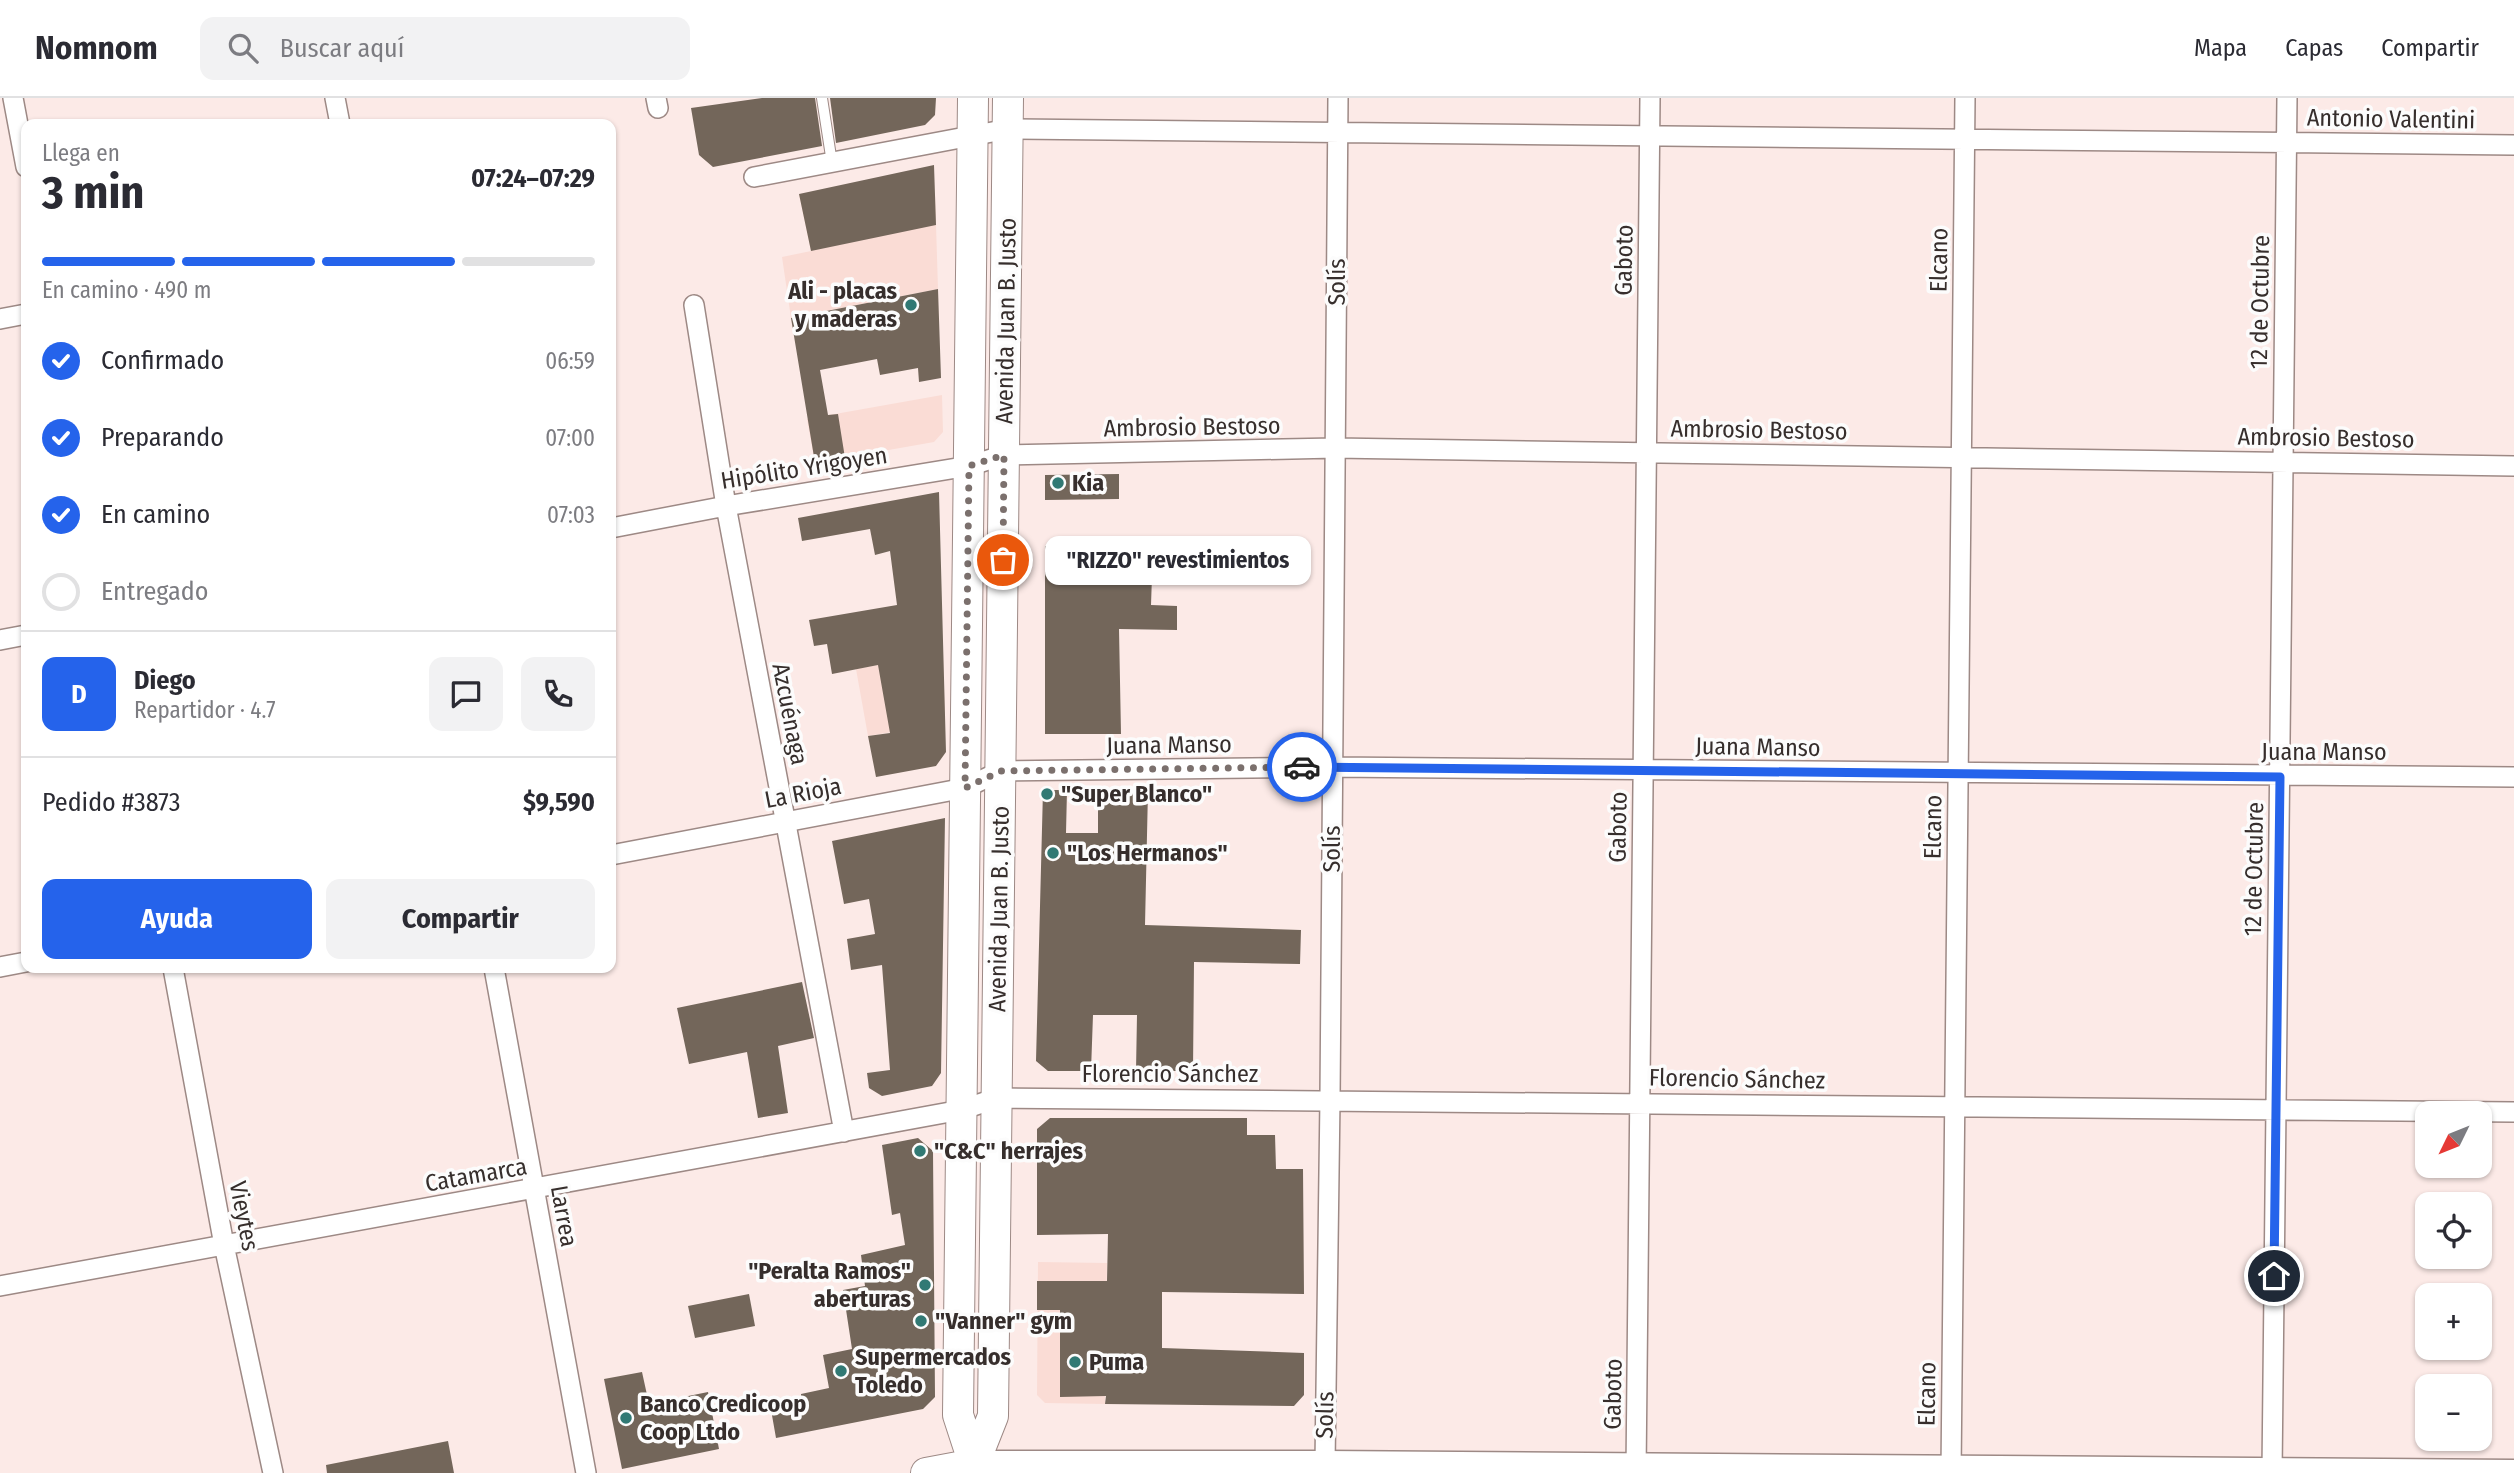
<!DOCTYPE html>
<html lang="es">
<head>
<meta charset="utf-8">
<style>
  :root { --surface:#fff; --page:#f2f2f3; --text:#2b2b33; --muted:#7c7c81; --line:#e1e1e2; --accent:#2563eb }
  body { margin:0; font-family:"Fira Sans Condensed",sans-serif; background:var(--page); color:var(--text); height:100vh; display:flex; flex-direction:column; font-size:26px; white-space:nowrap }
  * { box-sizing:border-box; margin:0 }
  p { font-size:23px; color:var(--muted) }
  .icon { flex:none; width:38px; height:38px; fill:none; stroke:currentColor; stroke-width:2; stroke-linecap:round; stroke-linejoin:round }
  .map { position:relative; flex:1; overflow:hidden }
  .panel { position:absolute; left:21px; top:21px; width:595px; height:854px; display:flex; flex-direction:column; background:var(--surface); border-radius:14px; box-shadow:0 2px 5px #0004 }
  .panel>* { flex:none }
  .needle { width:46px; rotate:227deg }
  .fabs { position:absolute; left:2415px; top:1003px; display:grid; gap:14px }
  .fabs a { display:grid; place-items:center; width:77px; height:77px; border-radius:14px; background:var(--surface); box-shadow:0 2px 5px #0004; font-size:35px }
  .pin { position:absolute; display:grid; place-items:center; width:60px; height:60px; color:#fff; margin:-30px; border:4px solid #fff; border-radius:50%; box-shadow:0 2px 7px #0007 }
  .courier { position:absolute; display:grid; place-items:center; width:70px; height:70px; margin:-35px; border:5px solid #2563eb; border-radius:50%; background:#fff; color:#222; box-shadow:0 2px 9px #0007 }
  .bubble { position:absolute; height:49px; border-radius:14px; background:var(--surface); box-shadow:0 2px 5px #0004; font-size:23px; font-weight:700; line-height:49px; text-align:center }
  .summary em { font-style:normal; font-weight:700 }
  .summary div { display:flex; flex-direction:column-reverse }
  .summary { display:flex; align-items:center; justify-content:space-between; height:119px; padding:0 21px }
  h1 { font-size:46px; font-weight:700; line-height:52px }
  .bar { display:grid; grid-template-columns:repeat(4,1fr); gap:10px 7px; align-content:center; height:84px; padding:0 21px }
  .bar i { height:9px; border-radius:5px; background:var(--line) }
  .bar .active { background:var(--accent) }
  .bar p { grid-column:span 4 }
  .line { display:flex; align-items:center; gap:18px; padding:0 21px; border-top:2px solid var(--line) }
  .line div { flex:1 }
  .round { display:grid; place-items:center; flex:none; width:74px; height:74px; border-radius:14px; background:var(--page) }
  ol { padding:0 21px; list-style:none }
  li { display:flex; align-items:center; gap:21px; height:77px }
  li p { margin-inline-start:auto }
  li .icon { padding:7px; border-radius:50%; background:var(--accent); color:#fff; stroke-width:4 }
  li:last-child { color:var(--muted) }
  li i { width:38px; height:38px; border:4px solid var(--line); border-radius:50% }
  .primary-button { display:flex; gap:14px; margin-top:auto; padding:14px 21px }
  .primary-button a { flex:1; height:80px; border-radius:14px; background:var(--accent); color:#fff; font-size:28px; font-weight:700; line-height:80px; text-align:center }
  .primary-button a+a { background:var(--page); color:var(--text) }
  header { display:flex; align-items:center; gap:42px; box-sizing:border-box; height:98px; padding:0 35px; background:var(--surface); border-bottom:2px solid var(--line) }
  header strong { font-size:33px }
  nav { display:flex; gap:38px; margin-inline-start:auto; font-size:24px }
  .search { width:490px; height:63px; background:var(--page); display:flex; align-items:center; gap:18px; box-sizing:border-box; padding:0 24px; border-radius:14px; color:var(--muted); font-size:26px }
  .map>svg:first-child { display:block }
  .built { fill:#fadcd5 }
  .building { fill:#73665a }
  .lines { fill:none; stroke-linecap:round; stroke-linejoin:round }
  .lane-casing { stroke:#9d8985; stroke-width:12 }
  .street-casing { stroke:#9d8985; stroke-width:22 }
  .secondary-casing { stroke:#9d8985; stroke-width:29 }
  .primary-casing { stroke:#9d8985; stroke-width:32 }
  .lane { stroke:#fff; stroke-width:10 }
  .street { stroke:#fff; stroke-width:19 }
  .secondary { stroke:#fff; stroke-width:26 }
  .primary { stroke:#fff; stroke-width:30 }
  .done { stroke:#7b706d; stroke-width:7; stroke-dasharray:0 12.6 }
  .route { stroke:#2563eb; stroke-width:9 }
  .poi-dot { fill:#317974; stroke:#fcfcfc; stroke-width:2.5 }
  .labels { text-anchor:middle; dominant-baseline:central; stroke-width:7; stroke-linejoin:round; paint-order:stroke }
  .street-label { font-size:24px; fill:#362e2c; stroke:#fcfcfc }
  .poi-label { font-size:24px; font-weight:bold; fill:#362e2c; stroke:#fcfcfc; text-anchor:start }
</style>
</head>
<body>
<header>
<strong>Nomnom</strong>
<div class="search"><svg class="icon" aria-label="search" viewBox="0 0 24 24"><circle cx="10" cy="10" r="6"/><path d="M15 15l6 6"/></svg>Buscar aquí</div>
<nav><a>Mapa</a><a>Capas</a><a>Compartir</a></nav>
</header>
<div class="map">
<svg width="2514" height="1375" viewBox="0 0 2514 1375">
  <rect width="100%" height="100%" fill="#fceae7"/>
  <path class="built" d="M935,95L938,191L791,220L782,159L811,153L799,96L876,109Z
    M942,297L943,334L934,344L815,365L807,321Z
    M943,555L945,625L868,638L856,571Z
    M1038,1164L1107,1165L1105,1306L1045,1305L1037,1297Z"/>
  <path class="building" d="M762,0H815L822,48L713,69L699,57L691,10Z
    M830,0H936L935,17L925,27L836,45Z
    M934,67L936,127L811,153L799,96Z
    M938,191L941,280L919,284L918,270L880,277L877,261L820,272L828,317L838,316L845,360L815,365L791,220Z
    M1119,376V401L1045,402V377Z
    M939,394L946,654L936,668L876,679L868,638L890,635L878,567L832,576L827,546L814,548L809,522L897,507L890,453L875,457L870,431L802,443L798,420Z
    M1045,448L1153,449L1151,507L1177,508V532L1119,531L1121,636H1045Z
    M1098,691L1148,692L1145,827L1301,832L1300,866L1194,864L1193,973H1136L1137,917H1093L1091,973H1048L1036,963L1043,692H1067L1066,735H1098Z
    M945,720L941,975L932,988L882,998L869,990L867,975L890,972L882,867L851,872L847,841L875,836L869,801L844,806L832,743Z
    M802,884L814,940L778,948L788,1015L758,1020L747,954L689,966L677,910Z
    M1050,1020H1247V1037H1275L1276,1071H1303L1304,1196L1162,1194V1250L1304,1255V1297L1294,1308L1105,1306L1106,1298L1060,1299V1212H1037V1183H1107L1108,1136L1037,1137V1031Z
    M918,1040L933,1053L935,1299L923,1311L776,1340L770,1306L801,1300V1296L829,1290L823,1257L852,1251L843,1192L865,1188L861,1157L905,1147L900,1115L892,1117L882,1047Z
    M749,1196L755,1228L695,1240L688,1208Z
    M642,1274L649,1306L708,1294L719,1351L622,1371L604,1281Z
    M448,1343L454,1375H327L326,1367Z"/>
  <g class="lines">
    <g class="lane-casing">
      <path id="lane" d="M822,0L832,65"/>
    </g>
    <g class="street-casing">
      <path id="street" d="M13,0L26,69
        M335,0L340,26
        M656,0L658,10
        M754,79L1008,31L2514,47
        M694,207L726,408L844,1034
        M0,221L26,216
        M611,430L726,408L969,368L1004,357L1335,350L2514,368
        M0,542L26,537
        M611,757L965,690L1001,673L1333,669L2514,679
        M0,869L26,864
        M173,870L224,1147L273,1375
        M494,870L586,1375
        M0,1188L961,1012L997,1000L2514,1014
        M1325,1366L1330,1001L1338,0
        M1636,1375L1650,0
        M1951,1375L1965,0
        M2272,1375L2287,0"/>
    </g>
    <g class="secondary-casing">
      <path id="secondary" d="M974,1366H1325L2514,1375"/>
    </g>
    <g class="primary-casing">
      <path id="primary" d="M973,0L958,1317L974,1366V1375
        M974,1366L993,1318L1008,0
        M926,1375L974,1366"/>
    </g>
    <use href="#lane" class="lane"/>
    <use href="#street" class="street"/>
    <use href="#secondary" class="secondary"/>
    <use href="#primary" class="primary"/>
  </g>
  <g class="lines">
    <path class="done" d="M1003,462L1004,357L969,368L965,690L1001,673L1302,669"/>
    <path class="route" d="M1302,669L2280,679L2274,1178"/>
  </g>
  <g class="poi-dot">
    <circle cx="911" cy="207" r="7"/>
    <circle cx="1058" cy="385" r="7"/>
    <circle cx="1047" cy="696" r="7"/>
    <circle cx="1053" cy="755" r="7"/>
    <circle cx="920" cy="1053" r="7"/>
    <circle cx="925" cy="1187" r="7"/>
    <circle cx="921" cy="1223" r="7"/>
    <circle cx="1075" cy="1264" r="7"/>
    <circle cx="841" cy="1273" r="7"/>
    <circle cx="626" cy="1320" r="7"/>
  </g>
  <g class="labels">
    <g class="street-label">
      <text transform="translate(2391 21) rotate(1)">Antonio Valentini</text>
      <text transform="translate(1624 162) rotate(-89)">Gaboto</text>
      <text transform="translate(1939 162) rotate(-89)">Elcano</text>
      <text transform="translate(1337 184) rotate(-90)">Solís</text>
      <text transform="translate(2260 204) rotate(-89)">12 de Octubre</text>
      <text transform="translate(1006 223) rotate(-89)">Avenida Juan B. Justo</text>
      <text transform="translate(1192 329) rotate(-1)">Ambrosio Bestoso</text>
      <text transform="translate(1759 332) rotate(1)">Ambrosio Bestoso</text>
      <text transform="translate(2326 340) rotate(1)">Ambrosio Bestoso</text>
      <text transform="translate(804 370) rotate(-9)">Hipólito Yrigoyen</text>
      <text transform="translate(790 616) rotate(79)">Azcuénaga</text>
      <text transform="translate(1169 647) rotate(-1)">Juana Manso</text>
      <text transform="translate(1758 649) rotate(1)">Juana Manso</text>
      <text x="2324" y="654">Juana Manso</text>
      <text transform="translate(803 695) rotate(-11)">La Rioja</text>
      <text transform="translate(1618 729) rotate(-89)">Gaboto</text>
      <text transform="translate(1933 729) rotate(-89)">Elcano</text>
      <text transform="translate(1332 751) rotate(-90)">Solís</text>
      <text transform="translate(2254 771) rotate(-89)">12 de Octubre</text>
      <text transform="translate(999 811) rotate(-89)">Avenida Juan B. Justo</text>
      <text x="1170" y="976">Florencio Sánchez</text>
      <text transform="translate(1737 981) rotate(1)">Florencio Sánchez</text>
      <text transform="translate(476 1077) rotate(-10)">Catamarca</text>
      <text transform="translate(244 1118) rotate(79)">Vieytes</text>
      <text transform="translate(564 1118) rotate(80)">Larrea</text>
      <text transform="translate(1613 1296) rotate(-89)">Gaboto</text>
      <text transform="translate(1927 1296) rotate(-89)">Elcano</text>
      <text transform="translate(1325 1317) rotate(-89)">Solís</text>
    </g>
    <g class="poi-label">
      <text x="897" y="193" text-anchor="end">Ali - placas<tspan x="897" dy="28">y maderas</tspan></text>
      <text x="1072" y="385">Kia</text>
      <text x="1061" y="696">"Super Blanco"</text>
      <text x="1067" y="755">"Los Hermanos"</text>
      <text x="934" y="1053">"C&amp;C" herrajes</text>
      <text x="911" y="1173" text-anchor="end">"Peralta Ramos"<tspan x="911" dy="28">aberturas</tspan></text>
      <text x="935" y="1223">"Vanner" gym</text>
      <text x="855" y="1259">Supermercados<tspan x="855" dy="28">Toledo</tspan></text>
      <text x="1089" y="1264">Puma</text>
      <text x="640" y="1306">Banco Credicoop<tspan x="640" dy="28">Coop Ltdo</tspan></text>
    </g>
  </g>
</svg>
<div class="fabs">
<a><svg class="needle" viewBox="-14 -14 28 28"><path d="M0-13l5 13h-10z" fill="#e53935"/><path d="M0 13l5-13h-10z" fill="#7c7c81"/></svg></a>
<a><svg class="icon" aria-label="locate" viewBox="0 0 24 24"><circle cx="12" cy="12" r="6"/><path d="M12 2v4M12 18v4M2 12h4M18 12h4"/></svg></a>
<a>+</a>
<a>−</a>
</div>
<div class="pin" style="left:1003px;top:462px;background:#ea580c"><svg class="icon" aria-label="bag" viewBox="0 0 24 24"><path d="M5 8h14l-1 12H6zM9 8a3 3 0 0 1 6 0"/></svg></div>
<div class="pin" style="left:2274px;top:1178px;background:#1f2937"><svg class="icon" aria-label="home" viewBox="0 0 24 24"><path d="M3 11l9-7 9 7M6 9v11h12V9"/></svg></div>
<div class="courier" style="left:1302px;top:669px"><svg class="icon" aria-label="car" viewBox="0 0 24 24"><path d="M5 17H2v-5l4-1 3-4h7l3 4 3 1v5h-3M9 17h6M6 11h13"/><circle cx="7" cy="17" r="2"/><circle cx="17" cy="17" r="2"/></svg></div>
<div class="bubble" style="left:1045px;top:438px;width:266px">&quot;RIZZO&quot; revestimientos</div>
<section class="panel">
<div class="summary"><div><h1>3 min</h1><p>Llega en</p></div><em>07:24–07:29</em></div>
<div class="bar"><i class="active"></i><i class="active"></i><i class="active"></i><i></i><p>En camino · 490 m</p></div>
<ol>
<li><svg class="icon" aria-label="check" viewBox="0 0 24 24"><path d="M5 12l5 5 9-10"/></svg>Confirmado<p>06:59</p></li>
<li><svg class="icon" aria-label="check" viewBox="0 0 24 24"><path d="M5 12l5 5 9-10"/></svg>Preparando<p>07:00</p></li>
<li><svg class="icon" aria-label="check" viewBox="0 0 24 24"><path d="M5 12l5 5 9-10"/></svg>En camino<p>07:03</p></li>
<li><i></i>Entregado</li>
</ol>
<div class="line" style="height:126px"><b class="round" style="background:var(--accent);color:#fff">D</b><div><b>Diego</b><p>Repartidor · 4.7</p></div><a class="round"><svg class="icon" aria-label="chat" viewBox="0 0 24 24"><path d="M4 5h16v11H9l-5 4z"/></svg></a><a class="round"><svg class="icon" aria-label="phone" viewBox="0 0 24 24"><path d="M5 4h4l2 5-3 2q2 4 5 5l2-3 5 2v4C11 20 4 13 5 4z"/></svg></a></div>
<div class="line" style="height:91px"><div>Pedido #3873</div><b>$9,590</b></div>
<div class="primary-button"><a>Ayuda</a><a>Compartir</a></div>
</section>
</div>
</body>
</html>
